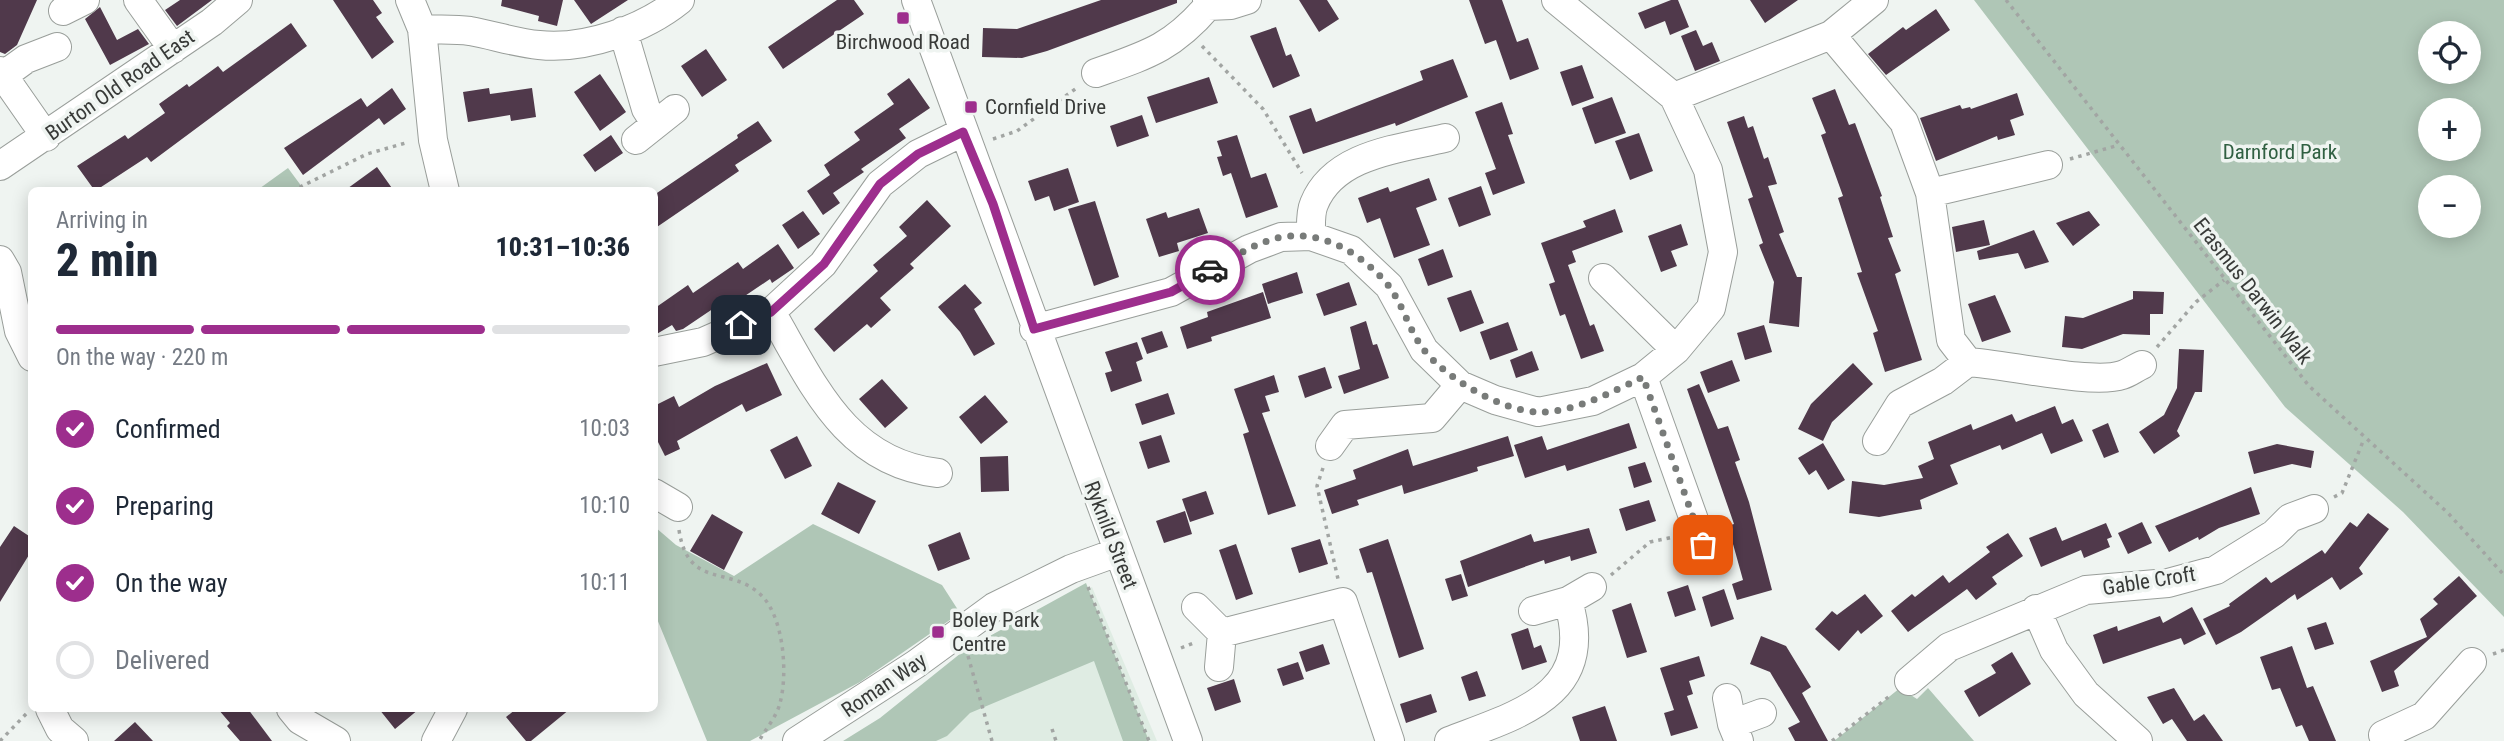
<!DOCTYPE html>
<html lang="en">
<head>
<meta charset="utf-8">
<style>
  :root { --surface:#fff; --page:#f2f2f3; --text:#1f2937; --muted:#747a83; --line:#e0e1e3; --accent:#9d2e8d }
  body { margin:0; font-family:"Roboto Condensed",sans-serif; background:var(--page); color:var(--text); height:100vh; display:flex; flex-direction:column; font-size:26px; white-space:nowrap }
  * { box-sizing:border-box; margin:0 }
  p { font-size:23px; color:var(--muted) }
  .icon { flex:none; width:38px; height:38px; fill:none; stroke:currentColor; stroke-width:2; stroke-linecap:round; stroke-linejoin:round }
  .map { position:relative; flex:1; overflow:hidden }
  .details { position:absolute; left:28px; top:187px; width:630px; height:525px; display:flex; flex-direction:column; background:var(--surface); border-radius:10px; box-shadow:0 4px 18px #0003 }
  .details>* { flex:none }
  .buttons { position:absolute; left:2418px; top:21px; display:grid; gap:14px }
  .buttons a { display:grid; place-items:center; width:63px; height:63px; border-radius:50%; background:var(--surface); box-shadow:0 4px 18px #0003; font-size:35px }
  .pin { position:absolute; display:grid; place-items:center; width:60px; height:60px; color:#fff; margin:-30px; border-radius:14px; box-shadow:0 4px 10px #0006 }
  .courier { position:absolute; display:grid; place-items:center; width:70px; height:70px; margin:-35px; border:5px solid #9d2e8d; border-radius:50%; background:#fff; color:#222; box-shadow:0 2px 9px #0007 }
  .headline em { font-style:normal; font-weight:800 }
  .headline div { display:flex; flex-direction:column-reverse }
  .headline { display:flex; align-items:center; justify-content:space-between; height:119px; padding:0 28px }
  h1 { font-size:46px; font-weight:800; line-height:52px }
  .bar { display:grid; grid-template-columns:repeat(4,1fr); gap:10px 7px; align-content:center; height:84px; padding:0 28px }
  .bar i { height:9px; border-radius:5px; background:var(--line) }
  .bar .selected { background:var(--accent) }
  .bar p { grid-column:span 4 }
  ol { padding:0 28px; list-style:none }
  li { display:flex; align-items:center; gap:21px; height:77px }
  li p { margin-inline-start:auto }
  li .icon { padding:7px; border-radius:50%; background:var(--accent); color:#fff; stroke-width:4 }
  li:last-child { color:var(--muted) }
  li i { width:38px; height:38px; border:4px solid var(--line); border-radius:50% }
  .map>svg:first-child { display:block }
  .built { fill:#dfece3 }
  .green { fill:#afc6b6; fill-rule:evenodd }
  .building { fill:#50394b }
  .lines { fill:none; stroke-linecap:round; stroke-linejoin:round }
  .minor-casing { stroke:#999e9a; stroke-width:30 }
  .path { stroke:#a2a5a3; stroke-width:3.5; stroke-dasharray:3.5 5; stroke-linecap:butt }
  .minor { stroke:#fff; stroke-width:28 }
  .done { stroke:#787b79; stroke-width:7; stroke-dasharray:0 12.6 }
  .route { stroke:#9d2e8d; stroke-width:9 }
  .poi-dot { fill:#9d2e8d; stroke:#eff4f1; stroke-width:2.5 }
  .labels { text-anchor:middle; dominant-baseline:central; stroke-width:7; stroke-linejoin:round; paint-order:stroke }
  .poi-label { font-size:21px; fill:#383a38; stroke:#eff4f1; text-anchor:start }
  .street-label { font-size:21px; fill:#383a38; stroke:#eff4f1 }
  .park-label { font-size:21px; fill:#306042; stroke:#eff4f1 }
</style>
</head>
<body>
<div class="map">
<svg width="2504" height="741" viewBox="0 0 2504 741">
  <rect width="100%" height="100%" fill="#eff4f1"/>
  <path class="built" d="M1092,587L1157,741H852L1013,627Z"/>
  <path class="green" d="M1974,0H2504V617L2403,512L2285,407ZM2431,33H2469V72H2431ZM2431,110H2469V149H2431ZM2431,187H2469V226H2431Z
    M288,168L305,191H256Z
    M813,524L942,585L960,613L860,682L750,741H707L655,614V527L676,545L734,576Z
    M1086,583L1149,741H1123L1094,661L970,713L947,736L936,741H843L880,718L966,649Z
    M1900,688L1917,699L1928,688L1974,741H1834Z"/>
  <path class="building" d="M0,0H37L17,45L5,54L0,52Z
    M180,0H212L177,26L165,10Z
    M333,0H373L382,13L376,17L394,42L372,59Z
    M502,0H563L557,26L538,21L539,16L501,6Z
    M574,0H628L591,24Z
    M837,0H854L864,14L783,69L768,47Z
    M1101,0H1177V3L1047,51L1022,58L982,57L983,28L1017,29Z
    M1299,0H1327L1339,19L1319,32Z
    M1469,0H1502L1517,42L1528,38L1539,69L1510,80L1496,40L1485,44Z
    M1671,0H1678L1689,27L1670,35L1665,21L1645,29L1638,13Z
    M1750,0H1798L1765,23Z
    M100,7L117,40L138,29L149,44L110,65L85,19Z
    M1936,9L1950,30L1886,75L1868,54L1903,27L1906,30Z
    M291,23L307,46L151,162L147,157L95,191L77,166L125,135L128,139L165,113L159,104L187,84L189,87L218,66L223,72Z
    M1276,27L1286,56L1291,54L1300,76L1273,88L1250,36Z
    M1696,30L1703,46L1712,42L1720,61L1695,71L1681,36Z
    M706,49L727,80L702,97L681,66Z
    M1453,59L1468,97L1396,126L1395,123L1303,154L1289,116L1311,108L1316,122L1423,80L1420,71Z
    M1582,65L1594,98L1572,106L1560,72Z
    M600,74L626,112L600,131L574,92Z
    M1209,77L1218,103L1156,123L1147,97Z
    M909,78L930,108L899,129L906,138L861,169L864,172L833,193L840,203L823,215L807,191L830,175L824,165L860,140L854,132L894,104L887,94Z
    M392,88L406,109L384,125L379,118L303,175L284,148L361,98L367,107Z
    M489,88L490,94L532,88L536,117L511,121L510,115L468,122L463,92Z
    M1835,89L1849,125L1855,123L1882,196L1880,197L1893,237L1888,238L1901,271L1895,274L1922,360L1885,372L1873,333L1878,331L1857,273L1862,272L1838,198L1843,196L1821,135L1826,133L1812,98Z
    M2017,93L2024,115L2010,120L2015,135L1998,140L1997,136L1936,161L1920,118L1960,105L1962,109L1970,107L1971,109Z
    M1612,97L1626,133L1595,144L1582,108Z
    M1502,102L1513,134L1508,135L1525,183L1493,195L1485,173L1496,169L1475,112Z
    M1142,115L1149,136L1117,147L1110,126Z
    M1744,116L1748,128L1753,126L1764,159L1768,157L1777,184L1768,186L1784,232L1779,234L1797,277H1802L1799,327L1769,323L1774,282L1759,245L1763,243L1748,199L1753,197L1727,122Z
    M758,121L772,141L735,165L739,171L654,229V195L738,138L737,135Z
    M1639,133L1653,171L1630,180L1615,141Z
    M611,135L623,153L595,172L583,155Z
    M1237,135L1251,178L1266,173L1278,207L1246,218L1231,173L1223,176L1217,157L1222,156L1217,141Z
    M377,167L394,191H344Z
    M1068,168L1079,202L1054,211L1049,196L1035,201L1028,181Z
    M1429,178L1437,200L1416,208L1430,245L1394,258L1380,218L1367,223L1358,198L1388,187L1390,192Z
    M1481,186L1491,215L1459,227L1448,198Z
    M927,200L951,226L910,264L914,268L880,298L891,310L871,328L867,324L834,352L814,329L878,271L873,265L907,236L899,227Z
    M1095,201L1119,277L1094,286L1068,209Z
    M1199,208L1208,233L1177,243L1179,251L1159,257L1146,219L1166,212L1168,218Z
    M1615,209L1623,232L1572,251L1576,262L1568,265L1590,326L1594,324L1604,351L1581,359L1565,314L1560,316L1549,284L1555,282L1541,243L1586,227L1583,221Z
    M803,211L820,234L798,249L782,225Z
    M2089,211L2100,225L2073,246L2056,223Z
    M1984,220L1990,245L1956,252L1952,227Z
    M1681,224L1688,245L1671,251L1677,266L1661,272L1648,236Z
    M2034,230L2049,262L2025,269L2018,253L1979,260L1977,251Z
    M778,244L794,268L772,283L770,279L724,310L720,304L683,329L676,331L672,325L655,335V308L688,285L693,293L738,262L743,269Z
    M1443,249L1453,277L1428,286L1418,259Z
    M1297,272L1303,293L1268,304L1262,284Z
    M1349,282L1357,305L1324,316L1316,294Z
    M965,284L982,303L974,309L995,344L974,356L960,332L938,307Z
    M1471,290L1484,323L1460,332L1447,298Z
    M2133,291L2164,292L2163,314H2150V335L2123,334L2082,349L2062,347L2065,316L2083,318L2133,299Z
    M1263,292L1271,318L1211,337L1212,341L1187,349L1180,327L1208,317L1207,312Z
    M1995,295L2011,332L1982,342L1968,304Z
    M1366,321L1373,345L1377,344L1389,378L1344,394L1338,376L1360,369L1350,327Z
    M1508,322L1518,350L1490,360L1480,332Z
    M1764,325L1772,352L1745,360L1737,333Z
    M1162,331L1168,347L1147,354L1141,338Z
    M1137,342L1143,359L1136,362L1142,381L1111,392L1105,373L1112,371L1105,352Z
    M2179,349L2204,350L2202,392H2195L2177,431L2180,436L2154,454L2139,432L2164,415L2177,388Z
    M1532,351L1539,370L1516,378L1510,360Z
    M1732,360L1740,381L1708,393L1700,372Z
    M767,363L782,395L746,412L742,404L677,441L680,449L665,456L654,434V406L674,396L679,407L715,386Z
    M1853,363L1873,384L1832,422L1823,441L1798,429L1811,404Z
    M1325,367L1332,388L1305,398L1298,376Z
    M1274,375L1279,392L1265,396L1270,411L1262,413L1296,506L1268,515L1243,434L1249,432L1234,389Z
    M882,379L908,408L885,428L859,399Z
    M1699,384L1718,429L1728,426L1740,460L1735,462L1749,502L1772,590L1737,600L1732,584L1743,580L1728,526L1734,524L1687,389Z
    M1168,393L1175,414L1142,425L1135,404Z
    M985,395L1008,422L981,444L959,417Z
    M2055,406L2062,424L2073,419L2083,441L2051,454L2042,433L2002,450L2000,445L1950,465L1958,484L1920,500L1922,509L1879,517L1849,513L1852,481L1884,485L1923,478L1918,466L1934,459L1928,442L1971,424L1973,430L2012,414L2016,422Z
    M1629,423L1637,448L1567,471L1565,465L1525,478L1514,445L1542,436L1547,450Z
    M2108,423L2119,452L2104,458L2092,430Z
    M1161,435L1170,462L1148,469L1139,442Z
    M797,436L812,466L785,479L770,450Z
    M1508,436L1514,456L1477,467L1478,471L1404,494L1402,485L1357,500L1359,505L1332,514L1324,490L1356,479L1353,470L1408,449L1413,466Z
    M1823,443L1845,480L1828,490L1816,470L1809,475L1798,458Z
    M2277,444L2314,451L2311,468L2292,464L2254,474L2248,452Z
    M1008,456L1009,491L981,492L980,457Z
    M1645,462L1652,482L1634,488L1628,467Z
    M838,482L876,501L859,534L821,514Z
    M2251,487L2260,514L2219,528L2199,540L2198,537L2169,552L2155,526Z
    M1206,491L1214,514L1190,522L1182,499Z
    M1649,500L1656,521L1626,531L1619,509Z
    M1185,511L1192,534L1164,543L1156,521Z
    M2368,513L2389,529L2359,568L2363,574L2340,590L2332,577L2297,600L2295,594L2241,632L2216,645L2203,619L2230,606L2229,604L2266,577L2271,583L2322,550L2325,554L2350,522L2357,527Z
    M712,514L743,532L724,570L690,551Z
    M2142,522L2152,543L2128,554L2118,533Z
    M2106,523L2112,537L2107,539L2110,547L2084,558L2081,550L2041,567L2029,538L2056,527L2062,541Z
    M14,526L32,538V550L0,602V547Z
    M1589,528L1597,553L1571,561L1570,556L1545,564L1544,560L1468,587L1460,561L1531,534L1534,542Z
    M960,532L970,559L938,571L928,545Z
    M2008,533L2023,556L1992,577L1997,584L1976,600L1967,589L1908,632L1891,611L1912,594L1915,597L1943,575L1949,583L1990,552L1986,547Z
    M1320,539L1328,564L1299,573L1291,548Z
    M1388,539L1424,649L1399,658L1372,572L1367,573L1359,549Z
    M1236,544L1253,594L1236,600L1219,550Z
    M1461,574L1468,596L1452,601L1445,579Z
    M2459,576L2477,596L2394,671L2399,686L2382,692L2370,661L2427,637L2420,619L2438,604L2433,599Z
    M1688,585L1696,610L1675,617L1667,592Z
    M1724,589L1734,619L1711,627L1702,597Z
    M1865,594L1883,616L1861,634L1858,630L1839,651L1815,629L1832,611L1837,615Z
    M1631,603L1647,652L1627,658L1612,610Z
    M2192,607L2206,634L2184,645L2181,638L2103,664L2093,635L2117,626L2118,631L2160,616L2163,623Z
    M2326,622L2334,644L2315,650L2307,628Z
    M1528,628L1534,648L1541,645L1547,662L1522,670L1511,634Z
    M1761,636L1786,646L1811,687L1802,693L1828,741H1795L1788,728L1800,722L1770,672L1750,664Z
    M1323,644L1330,664L1306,672L1299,652Z
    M2292,646L2307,688L2313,686L2336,741H2309L2302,725L2296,727L2280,688L2272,690L2260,657Z
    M2012,652L2031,684L1979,717L1964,691L1996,673L1991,665Z
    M1699,656L1705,676L1689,681L1693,694L1687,696L1698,728L1671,736L1664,713L1674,710L1660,668Z
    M1298,662L1304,679L1283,686L1277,669Z
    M1477,671L1486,696L1469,701L1461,677Z
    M1234,679L1241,702L1215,711L1207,688Z
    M2174,688L2194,721L2204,714L2223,741H2187L2172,719L2163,724L2147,697Z
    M1431,694L1437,712L1406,723L1400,704Z
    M1605,706L1617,741H1580L1572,717Z
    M218,709H248L272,741H240L227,726L230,723Z
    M379,709H419L395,729Z
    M516,709H570L531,741H526L506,717Z
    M135,722L153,741H114Z"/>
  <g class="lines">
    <g class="minor-casing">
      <path id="minor" d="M138,0L173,49
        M410,0L422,29L433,140L445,191
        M916,0L1188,741
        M1208,6L1231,5L1247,0
        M63,11L85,0
        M422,29C438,30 454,29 470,31C493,35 516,43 539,45C586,50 644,29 680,0
        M623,31L646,109L655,123
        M1831,35L1904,122L1930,193L1951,340L1968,362C2004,364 2093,385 2122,375C2129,373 2135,368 2142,365
        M0,71L46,137
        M1096,73C1147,55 1172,48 1208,6L1207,0
        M4,75L26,59L57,47
        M1674,97L1831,35L1874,0
        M636,140L675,109
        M0,166L212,22L238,0
        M1930,193L2048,165
        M1311,236C1311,227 1310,213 1314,204C1334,154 1399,149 1445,138
        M0,260L7,272L19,331L32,357
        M1603,278L1676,350
        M771,312C813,383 844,462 938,473
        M1034,329L1171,292L1249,249L1281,237L1311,236L1351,250L1389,286L1424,350L1460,385L1495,400L1538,412L1593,401L1643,377L1676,350L1711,308L1723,252L1708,170L1674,97L1556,0
        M654,352L703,342L771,312L823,264L880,184L918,154L963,132
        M1643,377L1708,559
        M1877,441L1900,404L1943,381L1968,362
        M1330,446L1345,425L1432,418L1460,385
        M654,493L678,507
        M1196,607L1222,633L1219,667
        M2036,609L2054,650L2086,694L2138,741
        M1533,611L1568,601L1592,587
        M1222,633L1343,602L1390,741
        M1909,681L1949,647L2086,590L2168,583L2216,570L2274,534L2290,518L2314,509
        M1727,698L1732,724L1739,741
        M50,709L60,729L74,741
        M291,709L300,720L336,741
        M1732,724L1762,713
        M2383,735L2424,716L2472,662
        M436,741L453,709
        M797,741L916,664L994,607L1071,569L1118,552
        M1449,741C1519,714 1597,695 1568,601"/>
    </g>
    <path class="path" d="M2006,0L2309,386L2448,513L2504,575
      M1202,46L1263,109L1302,173
      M993,139L1017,131L1078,87
      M2070,159L2119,145
      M292,191L367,154L409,142
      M2157,347L2196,302L2224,280
      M1323,468L1317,486L1338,579
      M2334,497L2342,493L2364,439
      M679,530C688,590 730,565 761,595C784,617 788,674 780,703C777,716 765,730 759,741
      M1611,575L1650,542L1674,537
      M1088,587L1149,741
      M1181,648L1196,642
      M2493,654L2504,650
      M968,656L992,741
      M1052,729L1056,741
      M0,741L28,712
      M1832,741L1891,695"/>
    <use href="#minor" class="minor"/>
  </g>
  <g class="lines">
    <path class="done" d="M1210,270C1232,258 1256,242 1282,237C1324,230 1362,254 1388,285C1403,304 1409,331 1424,350C1446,378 1501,411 1538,412C1573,413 1612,392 1643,377L1703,545"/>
    <path class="route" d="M741,325L771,312L824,264L880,184L918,154L963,132L993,204L1034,329L1171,292L1210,270"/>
  </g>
  <g class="poi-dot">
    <rect x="896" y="11" width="14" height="14" rx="3.5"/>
    <rect x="964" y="100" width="14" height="14" rx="3.5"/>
    <rect x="931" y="625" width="14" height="14" rx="3.5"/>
  </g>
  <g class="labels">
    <g class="poi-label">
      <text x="903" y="42" text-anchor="middle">Birchwood Road</text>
      <text x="985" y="107">Cornfield Drive</text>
      <text x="952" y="620">Boley Park<tspan x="952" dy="24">Centre</tspan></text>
    </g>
    <g class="street-label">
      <text transform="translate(120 85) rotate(-35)">Burton Old Road East</text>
      <text transform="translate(2253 291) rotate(52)">Erasmus Darwin Walk</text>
      <text transform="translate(1111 535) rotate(69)">Ryknild Street</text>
      <text transform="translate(2149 581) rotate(-9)">Gable Croft</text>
      <text transform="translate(884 685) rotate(-34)">Roman Way</text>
    </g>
    <g class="park-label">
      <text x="2280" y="152">Darnford Park</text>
    </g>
  </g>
</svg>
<div class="buttons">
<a><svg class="icon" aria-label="locate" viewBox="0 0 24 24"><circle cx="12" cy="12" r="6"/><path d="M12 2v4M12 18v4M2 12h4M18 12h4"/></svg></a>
<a>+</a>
<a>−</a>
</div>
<div class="pin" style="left:1703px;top:545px;background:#ea580c"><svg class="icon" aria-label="bag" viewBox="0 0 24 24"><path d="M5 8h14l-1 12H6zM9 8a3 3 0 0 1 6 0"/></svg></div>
<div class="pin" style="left:741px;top:325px;background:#1f2937"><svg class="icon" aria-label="home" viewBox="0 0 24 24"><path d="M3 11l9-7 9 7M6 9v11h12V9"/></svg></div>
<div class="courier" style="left:1210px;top:270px"><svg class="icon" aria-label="car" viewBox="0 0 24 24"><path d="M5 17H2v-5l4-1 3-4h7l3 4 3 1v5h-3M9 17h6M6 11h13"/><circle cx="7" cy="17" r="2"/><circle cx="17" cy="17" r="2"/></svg></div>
<section class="details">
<div class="headline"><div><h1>2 min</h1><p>Arriving in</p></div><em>10:31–10:36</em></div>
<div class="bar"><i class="selected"></i><i class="selected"></i><i class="selected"></i><i></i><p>On the way · 220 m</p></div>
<ol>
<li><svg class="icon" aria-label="check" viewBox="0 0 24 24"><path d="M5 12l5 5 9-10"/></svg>Confirmed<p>10:03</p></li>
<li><svg class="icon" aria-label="check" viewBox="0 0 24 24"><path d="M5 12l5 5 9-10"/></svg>Preparing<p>10:10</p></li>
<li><svg class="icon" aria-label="check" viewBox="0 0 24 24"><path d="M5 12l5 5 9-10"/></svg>On the way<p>10:11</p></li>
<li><i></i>Delivered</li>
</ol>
</section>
</div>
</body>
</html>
